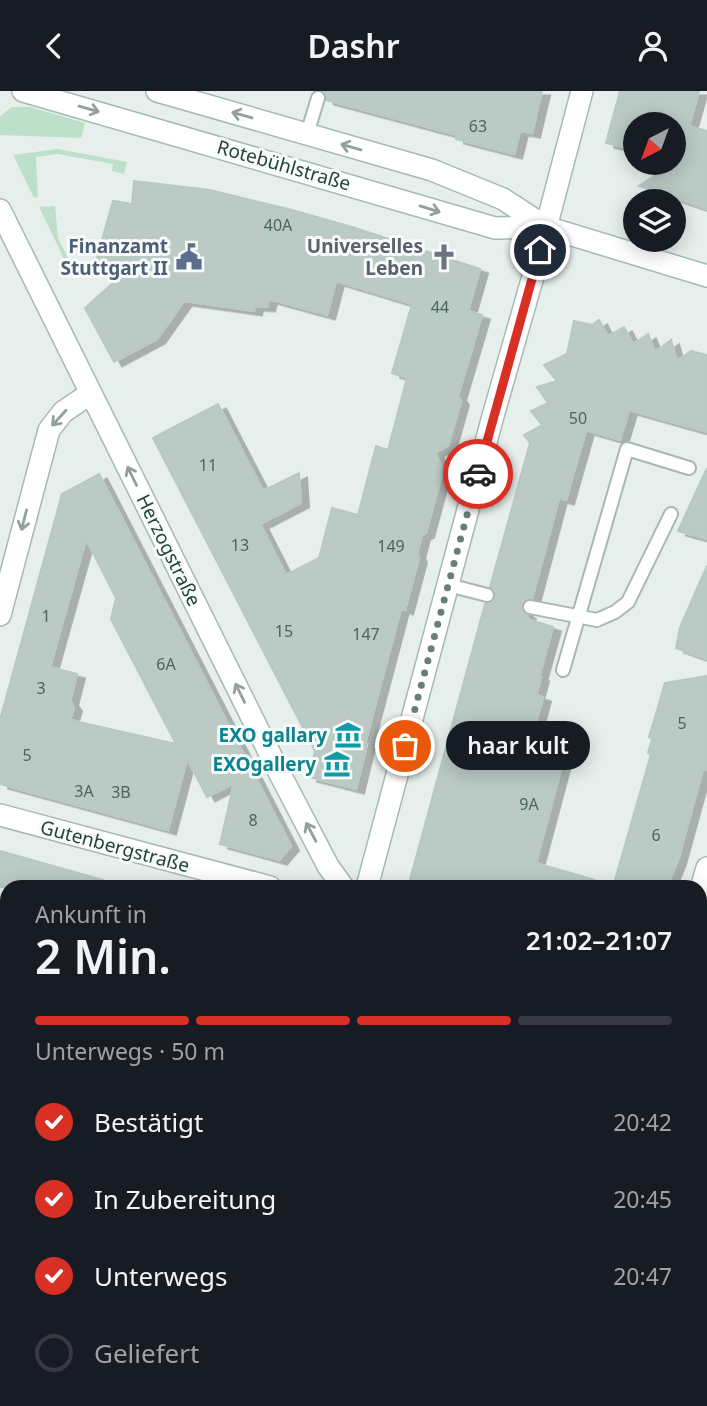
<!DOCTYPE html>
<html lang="de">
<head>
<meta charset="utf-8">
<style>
  :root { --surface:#171b24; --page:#20242c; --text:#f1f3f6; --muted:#9ea1a6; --line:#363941; --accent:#d93025 }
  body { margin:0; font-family:"Noto Sans",sans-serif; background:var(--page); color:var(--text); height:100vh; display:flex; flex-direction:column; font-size:26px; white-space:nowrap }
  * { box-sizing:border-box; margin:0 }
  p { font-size:23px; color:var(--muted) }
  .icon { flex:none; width:38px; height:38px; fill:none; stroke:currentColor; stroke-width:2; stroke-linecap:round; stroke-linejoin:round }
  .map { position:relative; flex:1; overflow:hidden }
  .side { position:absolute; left:0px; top:789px; width:707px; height:527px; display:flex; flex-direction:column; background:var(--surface); border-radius:21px 21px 0 0; box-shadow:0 4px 18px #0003 }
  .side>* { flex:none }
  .needle { width:46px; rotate:221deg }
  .fabs { position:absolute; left:623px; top:21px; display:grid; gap:14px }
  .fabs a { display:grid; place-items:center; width:63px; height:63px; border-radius:50%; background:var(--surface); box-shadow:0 4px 18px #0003; font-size:35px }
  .pin { position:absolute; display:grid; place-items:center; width:60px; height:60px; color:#fff; margin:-30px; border:4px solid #fff; border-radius:50%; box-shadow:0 2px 7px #0007 }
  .courier { position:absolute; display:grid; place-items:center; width:70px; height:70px; margin:-35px; border:5px solid #d93025; border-radius:50%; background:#fff; color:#222; box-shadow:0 2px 9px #0007 }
  .bubble { position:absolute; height:49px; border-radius:24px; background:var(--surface); box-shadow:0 4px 18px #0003; font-size:23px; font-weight:600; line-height:49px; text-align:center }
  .summary em { font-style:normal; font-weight:600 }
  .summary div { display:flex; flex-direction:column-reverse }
  .summary { display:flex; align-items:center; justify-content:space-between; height:119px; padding:0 35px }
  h1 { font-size:46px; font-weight:600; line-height:52px }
  .bar { display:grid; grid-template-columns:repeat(4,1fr); gap:10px 7px; align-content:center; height:84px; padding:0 35px }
  .bar i { height:9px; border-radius:5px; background:var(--line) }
  .bar .selected { background:var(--accent) }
  .bar p { grid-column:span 4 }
  ol { padding:0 35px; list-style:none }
  li { display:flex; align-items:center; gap:21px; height:77px }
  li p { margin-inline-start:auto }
  li .icon { padding:7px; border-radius:50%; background:var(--accent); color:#fff; stroke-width:4 }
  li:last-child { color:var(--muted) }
  li i { width:38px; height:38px; border:4px solid var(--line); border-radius:50% }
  header { display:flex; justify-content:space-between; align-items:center; height:91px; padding:0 35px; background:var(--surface); font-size:32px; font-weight:600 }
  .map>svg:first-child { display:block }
  .green { fill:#bee0ca }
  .building { fill:#bbcac5; stroke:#b8c9c3; stroke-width:2; fill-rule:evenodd; filter:url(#shadow) }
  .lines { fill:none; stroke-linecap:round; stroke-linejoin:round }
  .lane-casing { stroke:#a8b8b3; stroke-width:16 }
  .street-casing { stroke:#a8b8b3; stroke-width:24 }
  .secondary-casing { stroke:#a3bbb4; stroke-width:24 }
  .lane { stroke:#fff; stroke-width:12 }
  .street { stroke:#fff; stroke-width:21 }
  .secondary { stroke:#fff; stroke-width:21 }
  .oneway { stroke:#92a09e }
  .done { stroke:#687f79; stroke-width:7; stroke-dasharray:0 12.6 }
  .route { stroke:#d93025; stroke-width:9 }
  .labels { text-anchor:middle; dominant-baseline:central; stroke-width:6; stroke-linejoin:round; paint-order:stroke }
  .number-label { font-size:16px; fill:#4a645e }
  .street-label { font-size:19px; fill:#24423c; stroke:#f7fbf9 }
  .service-label { font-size:19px; font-weight:bold; fill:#4e5e75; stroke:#f7fbf9; text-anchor:end }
  .worship-label { font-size:19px; font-weight:bold; fill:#5b616d; stroke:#f7fbf9; text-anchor:end }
  .culture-label { font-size:19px; font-weight:bold; fill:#0d838f; stroke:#f7fbf9; text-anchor:end }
</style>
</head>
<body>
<header><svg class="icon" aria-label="back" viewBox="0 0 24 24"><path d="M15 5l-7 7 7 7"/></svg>Dashr<svg class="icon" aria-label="person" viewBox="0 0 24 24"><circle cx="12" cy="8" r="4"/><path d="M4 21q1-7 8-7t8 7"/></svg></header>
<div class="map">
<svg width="707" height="1315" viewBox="0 0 707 1315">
  <defs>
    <filter id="shadow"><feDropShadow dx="8" dy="4.5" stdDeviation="0" flood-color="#0004"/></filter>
  </defs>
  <rect width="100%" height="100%" fill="#e6efeb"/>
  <path class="green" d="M12,16H30L85,32L81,47L0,44V25Z
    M58,58L127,71L124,83L112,80L113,73L58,63L36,66L38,106L34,107L13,64Z
    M55,115L58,147L75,181L71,182L39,116Z
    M707,863V905L700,903V888Z"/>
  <path class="building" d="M323,0H542L532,42L520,40L514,63L456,48L457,44L326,9Z
    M620,0H699L689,35L707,40V118L639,95L676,71L674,70V33H635V59L606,52Z
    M134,90L210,99L292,119L352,136L480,178L468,220L482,224L458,305L461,310L448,355L435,361L443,379L426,442L422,444L417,463L419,467L405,519L401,517L365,653H367L356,698L309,686L315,660L153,347L218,313L263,400L299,382L301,412L260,433L286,484L319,467L332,417L358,424L376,355L388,359L407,287L392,282L412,213L336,190L327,224L269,208L267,216L255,215L254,220L184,210L157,248L114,271L85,217L124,182L96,170L113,110L132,113Z
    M599,229L608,245L624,236L633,253L648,243L655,261L671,249L677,270L691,260L707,264V341L629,319L620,349L586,339L566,409L559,407L532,508H527L522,514V519L528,524L527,528L553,536L539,586H541L536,604L543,606L530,654L565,663L536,772L595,789L594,796H408L485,513L493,511L496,505L494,498L490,496L530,352L524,344L542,334L531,320L548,312L537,296L557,290L544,274L567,263L574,230L592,234Z
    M707,377V448L678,440Z
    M99,383L291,755L279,769L220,753L234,692L207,706L187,668L168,739L0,693V629L62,403ZM86,448L116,507L111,528L176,653L70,629L74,616L70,610L77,583L50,576Z
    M707,475V568L676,557L680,536Z
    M707,585V679L703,678L678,769L667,796H613L651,663L648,662L652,648L649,646L665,592Z
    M0,760L103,789L102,796H0Z"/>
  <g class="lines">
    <g class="lane-casing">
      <path id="lane" d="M307,43L318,7
        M448,494L487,504
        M530,516L597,529L615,521L628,511L671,423
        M563,579L627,358L689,377
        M700,988L707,962"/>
    </g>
    <g class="street-casing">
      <path id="street" d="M0,119L281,685L328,775L343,796
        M0,524L49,339L63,321L91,302
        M0,724L270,796
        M700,801L707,777
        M700,830L707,832
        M700,918L707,920"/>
    </g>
    <g class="secondary-casing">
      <path id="secondary" d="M23,0L478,132L495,137L546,136
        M157,0L432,79L503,108L546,136L707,185
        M367,796L493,325L534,182L582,0
        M227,1315L229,1309"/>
    </g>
    <use href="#lane" class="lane"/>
    <use href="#street" class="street"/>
    <use href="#secondary" class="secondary"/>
  </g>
  <defs><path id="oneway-shaft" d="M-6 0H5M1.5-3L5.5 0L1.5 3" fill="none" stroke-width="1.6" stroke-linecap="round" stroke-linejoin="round" transform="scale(1.75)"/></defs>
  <g class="oneway">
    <use href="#oneway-shaft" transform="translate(89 18) rotate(16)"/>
    <use href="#oneway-shaft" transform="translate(242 24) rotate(-164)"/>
    <use href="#oneway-shaft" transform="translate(351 56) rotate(-164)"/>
    <use href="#oneway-shaft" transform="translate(430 118) rotate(17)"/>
    <use href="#oneway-shaft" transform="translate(59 327) rotate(132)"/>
    <use href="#oneway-shaft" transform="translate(132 385) rotate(-116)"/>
    <use href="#oneway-shaft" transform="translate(24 429) rotate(104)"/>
    <use href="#oneway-shaft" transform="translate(240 602) rotate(-116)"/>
    <use href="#oneway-shaft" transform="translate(311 741) rotate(-118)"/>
  </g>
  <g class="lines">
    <path class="done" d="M405,655L478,383"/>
    <path class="route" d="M478,383L540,159"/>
  </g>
  <defs>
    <g id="civic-bare" transform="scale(2.1)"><path d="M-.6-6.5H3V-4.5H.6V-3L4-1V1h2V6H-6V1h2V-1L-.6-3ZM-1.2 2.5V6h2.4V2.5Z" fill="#5c6f8a" stroke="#f7fbf9" stroke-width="2.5" paint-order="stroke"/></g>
    <g id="church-bare" transform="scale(2.1)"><path d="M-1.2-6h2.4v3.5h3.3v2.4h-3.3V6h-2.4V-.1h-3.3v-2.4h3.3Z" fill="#6b7280" stroke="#f7fbf9" stroke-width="2.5" paint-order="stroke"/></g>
    <g id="museum-bare" transform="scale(2.1)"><path d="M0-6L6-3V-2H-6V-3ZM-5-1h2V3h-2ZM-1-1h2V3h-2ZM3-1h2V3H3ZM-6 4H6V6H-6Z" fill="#0f9aa8" stroke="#f7fbf9" stroke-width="2.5" paint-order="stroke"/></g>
  </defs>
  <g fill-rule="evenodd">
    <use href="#civic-bare" x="189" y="166"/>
    <use href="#church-bare" x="444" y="166"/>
    <use href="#museum-bare" x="348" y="644"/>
    <use href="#museum-bare" x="337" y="673"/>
  </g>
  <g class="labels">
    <g class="number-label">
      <text x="478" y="35">63</text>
      <text x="278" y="134">40A</text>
      <text x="440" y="216">44</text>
      <text x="578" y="327">50</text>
      <text x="208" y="374">11</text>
      <text x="240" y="454">13</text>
      <text x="391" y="455">149</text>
      <text x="46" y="525">1</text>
      <text x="284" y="540">15</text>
      <text x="366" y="543">147</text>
      <text x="166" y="573">6A</text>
      <text x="41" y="597">3</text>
      <text x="682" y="632">5</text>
      <text x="27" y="664">5</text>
      <text x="84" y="700">3A</text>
      <text x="121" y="701">3B</text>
      <text x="529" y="713">9A</text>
      <text x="253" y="729">8</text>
      <text x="656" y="744">6</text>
    </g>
    <g class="street-label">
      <text transform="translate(284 74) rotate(16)">Rotebühlstraße</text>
      <text transform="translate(169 459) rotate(64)">Herzogstraße</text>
      <text transform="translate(115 755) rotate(15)">Gutenbergstraße</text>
    </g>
    <g class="service-label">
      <text x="168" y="155">Finanzamt<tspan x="168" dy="22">Stuttgart II</tspan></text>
    </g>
    <g class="worship-label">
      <text x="423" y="155">Universelles<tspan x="423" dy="22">Leben</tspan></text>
    </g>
    <g class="culture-label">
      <text x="327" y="644">EXO gallary</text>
      <text x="316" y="673">EXOgallery</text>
    </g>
  </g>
</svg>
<div class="fabs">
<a><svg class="needle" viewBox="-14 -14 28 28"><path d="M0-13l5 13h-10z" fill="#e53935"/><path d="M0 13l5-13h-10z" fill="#9ea1a6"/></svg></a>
<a><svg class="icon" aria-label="layers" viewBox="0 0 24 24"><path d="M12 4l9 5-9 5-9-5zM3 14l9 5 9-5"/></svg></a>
</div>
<div class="pin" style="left:405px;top:655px;background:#ea580c"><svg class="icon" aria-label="bag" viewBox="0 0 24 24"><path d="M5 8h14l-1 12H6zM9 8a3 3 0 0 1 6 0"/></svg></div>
<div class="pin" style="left:540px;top:159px;background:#1f2937"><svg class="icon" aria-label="home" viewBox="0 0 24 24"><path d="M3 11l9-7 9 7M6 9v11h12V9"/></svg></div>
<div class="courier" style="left:478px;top:383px"><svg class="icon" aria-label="car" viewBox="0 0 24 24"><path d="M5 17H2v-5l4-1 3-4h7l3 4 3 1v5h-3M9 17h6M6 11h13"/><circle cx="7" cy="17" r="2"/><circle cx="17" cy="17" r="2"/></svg></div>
<div class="bubble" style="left:446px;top:630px;width:144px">haar kult</div>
<section class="side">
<div class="summary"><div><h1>2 Min.</h1><p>Ankunft in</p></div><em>21:02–21:07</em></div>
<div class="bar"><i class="selected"></i><i class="selected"></i><i class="selected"></i><i></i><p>Unterwegs · 50 m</p></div>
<ol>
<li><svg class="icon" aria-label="check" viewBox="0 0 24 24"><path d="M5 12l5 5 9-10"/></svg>Bestätigt<p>20:42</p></li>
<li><svg class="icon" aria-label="check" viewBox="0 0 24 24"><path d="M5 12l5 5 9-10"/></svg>In Zubereitung<p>20:45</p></li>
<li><svg class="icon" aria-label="check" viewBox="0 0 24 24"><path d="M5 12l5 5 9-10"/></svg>Unterwegs<p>20:47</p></li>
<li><i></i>Geliefert</li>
</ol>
</section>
</div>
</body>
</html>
